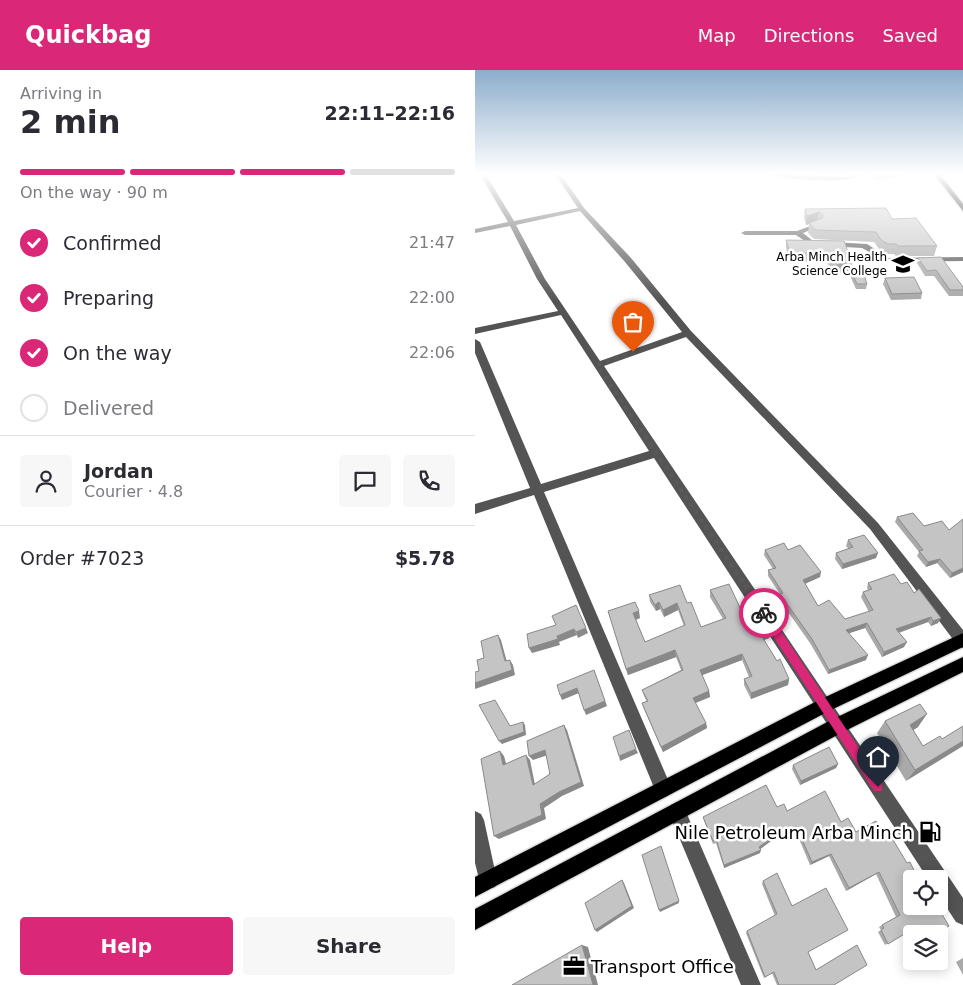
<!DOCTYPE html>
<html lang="en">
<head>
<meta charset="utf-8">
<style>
  :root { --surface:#fff; --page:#f7f7f7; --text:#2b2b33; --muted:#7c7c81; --line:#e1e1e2; --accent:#db2777 }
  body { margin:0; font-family:"DejaVu Sans",sans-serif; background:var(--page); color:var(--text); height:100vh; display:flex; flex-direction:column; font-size:19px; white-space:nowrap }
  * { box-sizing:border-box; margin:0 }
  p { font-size:16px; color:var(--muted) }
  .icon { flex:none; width:28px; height:28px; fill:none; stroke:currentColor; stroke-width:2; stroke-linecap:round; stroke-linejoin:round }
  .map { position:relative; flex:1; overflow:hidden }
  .drawer { display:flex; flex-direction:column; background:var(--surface); width:475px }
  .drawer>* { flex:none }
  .controls { position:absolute; left:428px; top:800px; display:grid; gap:10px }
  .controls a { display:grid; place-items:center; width:45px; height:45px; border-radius:5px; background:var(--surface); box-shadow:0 2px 12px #0003; font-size:25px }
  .pin { position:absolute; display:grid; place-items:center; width:42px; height:42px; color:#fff; margin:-51px -21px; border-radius:50% 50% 50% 0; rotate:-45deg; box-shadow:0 0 5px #0007 }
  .pin .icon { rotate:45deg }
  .courier { position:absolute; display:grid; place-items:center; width:50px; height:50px; margin:-25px; border:4px solid #db2777; border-radius:50%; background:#fff; color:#222; box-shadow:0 1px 6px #0007 }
  .headline em { font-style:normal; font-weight:700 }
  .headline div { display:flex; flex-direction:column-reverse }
  .headline { display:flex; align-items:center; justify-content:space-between; height:85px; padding:0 20px }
  h1 { font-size:32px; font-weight:700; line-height:38px }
  .bar { display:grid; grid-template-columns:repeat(4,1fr); gap:8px 5px; align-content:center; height:60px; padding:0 20px }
  .bar i { height:6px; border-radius:4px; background:var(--line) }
  .bar .current { background:var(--accent) }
  .bar p { grid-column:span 4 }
  .line { display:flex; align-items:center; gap:12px; padding:0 20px; border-top:1px solid var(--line) }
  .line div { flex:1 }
  .round { display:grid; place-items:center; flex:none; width:52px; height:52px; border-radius:5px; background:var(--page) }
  ol { padding:0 20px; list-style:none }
  li { display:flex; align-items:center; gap:15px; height:55px }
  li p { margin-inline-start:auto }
  li .icon { padding:5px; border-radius:50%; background:var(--accent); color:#fff; stroke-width:4 }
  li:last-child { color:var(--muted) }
  li i { width:28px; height:28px; border:2px solid var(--line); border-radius:50% }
  .primary-button { display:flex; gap:10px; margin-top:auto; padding:10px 20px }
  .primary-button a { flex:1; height:58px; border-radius:5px; background:var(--accent); color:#fff; font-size:20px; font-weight:700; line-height:58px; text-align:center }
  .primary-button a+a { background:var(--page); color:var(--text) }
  header { display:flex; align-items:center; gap:30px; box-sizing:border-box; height:70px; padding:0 25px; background:var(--accent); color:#fff }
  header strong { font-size:24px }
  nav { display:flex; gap:28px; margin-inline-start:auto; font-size:18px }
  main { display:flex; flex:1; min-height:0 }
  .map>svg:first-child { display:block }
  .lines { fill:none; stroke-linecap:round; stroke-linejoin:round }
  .major-casing { stroke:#dbdbdb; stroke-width:3 }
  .minor { fill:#545454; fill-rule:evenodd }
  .major { fill:#000; fill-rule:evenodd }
  .wall { fill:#a9a9a9 }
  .shaded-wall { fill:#898989 }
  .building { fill:#c4c4c4; stroke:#898989 }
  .route { fill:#db2777 }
  .done { stroke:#595959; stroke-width:5; stroke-dasharray:0 9 }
  .labels { text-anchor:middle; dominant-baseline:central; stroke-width:5; stroke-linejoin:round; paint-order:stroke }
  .far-poi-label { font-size:12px; fill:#000; stroke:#fff; text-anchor:end }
  .near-poi-label { font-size:18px; fill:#000; stroke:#fff; text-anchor:end }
</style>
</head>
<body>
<header>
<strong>Quickbag</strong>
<nav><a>Map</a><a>Directions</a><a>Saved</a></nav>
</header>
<main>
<section class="drawer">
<div class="headline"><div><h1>2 min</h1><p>Arriving in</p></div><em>22:11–22:16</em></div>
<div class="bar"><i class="current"></i><i class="current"></i><i class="current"></i><i></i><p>On the way · 90 m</p></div>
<ol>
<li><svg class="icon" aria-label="check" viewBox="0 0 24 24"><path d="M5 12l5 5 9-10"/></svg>Confirmed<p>21:47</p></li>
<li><svg class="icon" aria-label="check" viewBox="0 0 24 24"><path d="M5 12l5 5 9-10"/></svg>Preparing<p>22:00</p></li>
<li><svg class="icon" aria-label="check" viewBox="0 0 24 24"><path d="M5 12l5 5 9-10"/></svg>On the way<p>22:06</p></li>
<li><i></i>Delivered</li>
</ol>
<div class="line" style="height:90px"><a class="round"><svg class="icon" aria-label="person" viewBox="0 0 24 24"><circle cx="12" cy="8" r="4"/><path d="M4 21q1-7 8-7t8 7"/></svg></a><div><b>Jordan</b><p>Courier · 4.8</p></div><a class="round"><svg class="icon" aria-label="chat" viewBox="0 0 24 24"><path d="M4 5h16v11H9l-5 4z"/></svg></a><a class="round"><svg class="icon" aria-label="phone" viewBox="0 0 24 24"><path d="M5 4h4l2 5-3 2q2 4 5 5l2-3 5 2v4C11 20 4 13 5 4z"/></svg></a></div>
<div class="line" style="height:65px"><div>Order #7023</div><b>$5.78</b></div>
<div class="primary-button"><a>Help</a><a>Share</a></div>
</section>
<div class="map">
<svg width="488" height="915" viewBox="0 0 488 915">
  <rect width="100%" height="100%" fill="#fff"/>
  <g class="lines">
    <g class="major-casing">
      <path id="major" d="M458,103H464L488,134V141Z
        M488,563V577L356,640L0,827V807L344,630Z
        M488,587V602L368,662L0,860V839L356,650Z"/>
    </g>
    <path class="minor" d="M4,103H10L39,151L103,138L79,103H85L109,138L156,188L216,261L403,453L488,560V578L483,576L395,459L211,267L129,296L488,828V855L481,852L464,826V809H453L179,388L69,422L197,719L194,725L188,728L182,725L59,425L0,444V434L55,418L0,283V269L5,272L66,414L174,381L86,245L0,264V258L83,241L62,209L35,156L0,163V159L33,152ZM105,141L150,192L207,262L125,291L70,209L41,155Z
      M291,103L373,107L378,105L377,103H383L385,106C373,114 304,110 291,103Z
      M343,153L345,154V156L328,163L338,171L392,174L414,188L488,187V191L413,192L387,178L336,175L321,165H270L266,163L270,161H322Z
      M202,732L208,735L286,915H266L193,741L196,735Z
      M0,741L6,744L9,750L22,810L20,817L13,819L6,817L0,793Z"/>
    <use href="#major" class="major"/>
  </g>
  <path class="wall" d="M392,103H435L434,105L401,110Z
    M330,139L417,149L462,176L459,186H421L419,184H411L404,179L399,172L339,169L333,163L334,154L331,155L329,148Z
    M311,170L369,171L376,200L361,203L350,191L314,192L311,178Z
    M443,188L488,217V226H474L459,206H450L442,193Z
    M377,203L392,214L391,219H381L376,208Z
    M410,208L447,223L446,229L416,230L408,214Z
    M422,447L449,456L488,502L475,508L462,493L451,497L442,486L444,482L420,452Z
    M373,470L401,488L367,499L360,489L361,483L374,479L371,476Z
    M290,480H313L345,507L330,514L343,536L370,549L394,542L386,527L388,522L393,520L392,518L393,513L426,514L439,523L463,553L456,556L453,552L424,563L429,577L407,587L390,558L374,563L391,590L353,604L335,573L304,529L305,524L293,506V500L298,499L289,485Z
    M235,520L267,542L294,568L289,570L302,591L314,609L313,615L276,629L269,615V609L274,607L267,590L227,605L234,621L235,627L220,633L231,653L232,658L188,682L169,639L167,633L172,632L169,626L167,620L206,600L201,587L153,605L133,541L165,548L161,550L170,572L209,556L203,540L189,547L185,539L181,541L175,532L174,525L212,533L226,557L248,549L235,527Z
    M410,651L443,657L438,660L448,676L467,669L431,711L402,663Z
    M363,694L361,698L325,715L317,699L318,695Z
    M302,737L312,741L366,752L381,762L461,864H440L437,859L410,875L403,862L406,860L404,857L421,847L401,804L371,821L354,786L335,795L320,759L296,771L285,779V783L249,798L241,773L238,774L229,750L228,747Z
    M288,811L333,883L341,900L382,875L359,915H302L297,903L289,908L271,863L272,861L300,846L287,814Z
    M488,888V905L481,892Z"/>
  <path class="shaded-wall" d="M402,103H435L434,105L401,110Z
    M344,142L342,151L331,155L332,146Z
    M377,192L376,200L361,203L362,194Z
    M403,483L401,488L367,499L368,494Z
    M465,489L462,493L451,497L453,492Z
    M488,498V502L475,508L477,503Z
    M346,502L345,507L327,515L328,510Z
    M184,532L185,539L181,541L180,535Z
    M202,533L203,540L189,547L188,540Z
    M164,541L165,548L159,550L158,543Z
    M456,547L453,552L419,564L421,559Z
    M466,548L463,553L456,556L458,551Z
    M392,553L390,558L369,565L371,560Z
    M111,558L113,563L103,568L101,562Z
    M99,559L102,565L84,572L85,575L57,583L54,578Z
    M295,561L294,568L286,571V565Z
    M23,565L26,570L33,596L30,591Z
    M432,572L429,577L407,587L409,582Z
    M200,580L201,587L153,605L151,599Z
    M267,584V590L225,606V600Z
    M393,585L391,590L353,604L354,600Z
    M35,590L38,595L40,605L0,619V613Z
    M119,600L132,636L111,645L109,640Z
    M314,609L313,615L276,629V623Z
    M102,618L104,623L87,630L85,625Z
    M234,621L235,627L218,634V628Z
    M452,644L443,657L426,668L435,655Z
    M48,652L50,655L51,665L27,674L24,671Z
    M231,653L232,658L188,682L186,677Z
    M89,655L92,660L109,716L87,726L69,738L71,749L24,769L19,766L65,734Z
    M488,671V676L431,711L440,700Z
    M161,679L163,683L145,691L144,686Z
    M70,680L73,685L58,690L54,686Z
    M25,681L29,686L33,700L28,695Z
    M51,685L55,690L61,720L58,715Z
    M363,694L361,698L325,715L326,711Z
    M321,756L320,759L296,771L284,780V777L297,768Z
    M187,779L204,833L185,842L184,840Z
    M286,780L285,783L249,798V795Z
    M356,784L354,786L335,795L337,792Z
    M404,802L401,804L371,821L374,818Z
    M147,810L149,813L159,838L122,862L120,860Z
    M107,875L113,877L123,915H118Z"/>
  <path class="building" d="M411,138L417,149L441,148L462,176H423L421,174H413L406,170L401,162L340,160L334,153L347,148L348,145L344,142L332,146L330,139Z
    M311,170L369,171L377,192L362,194L351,183H315Z
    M466,187L488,217V220H475L461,200L452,201L443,188Z
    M388,202L392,214H382L377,203Z
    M439,207L447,223L417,224L410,208Z
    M438,443L449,456L467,451L474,460L488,449V498L477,503L465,489L453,492L444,481L448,480L422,447Z
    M389,465L403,483L368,494L361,483L378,477L373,470Z
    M309,473L313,480L325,475L346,502L328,510L343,536L354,530L370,549L398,540L388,522L397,519L393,513L419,504L426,514L432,512L439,523L444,519L466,548L458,551L456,547L421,559L432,572L409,582L392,553L371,560L393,585L354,600L337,569L305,524L308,523L293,500L301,498L290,480Z
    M254,514L267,542L274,540L283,556L290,553L295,561L286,565L302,591L305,589L314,609L276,623L269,609L277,606L267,584L225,600L234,621L218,628L231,653L186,677L167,633L173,631L167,620L208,600L200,580L151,599L133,541L160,532L164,541L158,543L170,572L210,555L202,533L188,540L184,532L180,535L174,525L205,515L212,533L216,532L226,557L251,548L235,520Z
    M101,535L111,558L101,562L99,559L82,566L83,569L54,578L52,564L81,555L77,546Z
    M23,565L30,591L35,590L37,600L0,613V602L4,601L2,590L9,588L6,571Z
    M119,600L130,631L109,640L102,618L85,625L82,615Z
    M20,630L35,656L48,652L49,662L24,671L4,635Z
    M445,634L452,644L435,655L448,676L465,666L467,669L488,656V671L440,700L410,651Z
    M89,655L106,712L84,722L65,734L67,745L19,766L6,689L25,681L28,695L51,685L58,715L75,704L70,680L54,686L52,671Z
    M154,660L161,679L144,686L138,667Z
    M354,677L363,694L326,711L318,695Z
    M291,715L302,737L309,734L312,741L350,721L366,752L373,748L381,762L401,751L408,762L412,760L432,793L435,792L443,809H436V836H462L474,856L461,864H444L441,857L413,874L406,860L409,858L407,855L425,845L404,802L374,818L356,784L337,792L321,756L297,768L284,777L286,780L249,795L241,769L238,771L228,747Z
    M186,776L204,831L184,840L167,785Z
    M302,803L317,836L351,818L373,860L333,882L341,900L382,875L392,895L359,915H304L299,902L290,907L272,861L302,844L288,811Z
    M147,810L157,836L120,860L110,833Z
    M107,875L118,915H37Z"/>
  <linearGradient id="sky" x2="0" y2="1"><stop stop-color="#8cadcc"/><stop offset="0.45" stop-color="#fff"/><stop offset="1" stop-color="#fff" stop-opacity="0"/></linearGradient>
  <rect width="488" height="231" fill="url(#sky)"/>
  <path class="route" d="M289,539L292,540L407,713V721H399L285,546L284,543Z"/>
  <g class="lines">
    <path class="done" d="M158,282L122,295L289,543"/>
  </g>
  <defs>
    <g id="university-bare" transform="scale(1.725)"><path d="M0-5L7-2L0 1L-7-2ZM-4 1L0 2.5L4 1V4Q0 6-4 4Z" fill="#000" stroke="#fff" stroke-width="2.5" paint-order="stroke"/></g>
    <g id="fuel-bare" transform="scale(1.725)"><path d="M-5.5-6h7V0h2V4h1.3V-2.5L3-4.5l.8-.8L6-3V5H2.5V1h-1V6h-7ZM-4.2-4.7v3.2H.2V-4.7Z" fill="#000" stroke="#fff" stroke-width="2.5" paint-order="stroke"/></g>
    <g id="office-bare" transform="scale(1.725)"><path d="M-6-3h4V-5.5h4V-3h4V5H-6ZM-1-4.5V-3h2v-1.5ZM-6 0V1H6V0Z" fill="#000" stroke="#fff" stroke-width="2.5" paint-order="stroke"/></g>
  </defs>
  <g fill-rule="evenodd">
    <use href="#university-bare" x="428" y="194"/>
    <use href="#fuel-bare" x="455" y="762"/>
    <use href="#office-bare" x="99" y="896"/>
  </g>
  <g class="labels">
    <g class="far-poi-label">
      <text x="412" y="187">Arba Minch Health<tspan x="412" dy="14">Science College</tspan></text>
    </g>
    <g class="near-poi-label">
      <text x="438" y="762">Nile Petroleum Arba Minch</text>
      <text x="116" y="896" text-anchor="start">Transport Office</text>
    </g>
  </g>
</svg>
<div class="controls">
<a><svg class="icon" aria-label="locate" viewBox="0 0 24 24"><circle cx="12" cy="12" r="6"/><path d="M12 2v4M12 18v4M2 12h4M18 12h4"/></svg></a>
<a><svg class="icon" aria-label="layers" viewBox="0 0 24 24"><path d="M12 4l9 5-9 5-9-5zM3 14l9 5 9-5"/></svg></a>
</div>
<div class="pin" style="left:158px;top:282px;background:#ea580c"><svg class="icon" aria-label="bag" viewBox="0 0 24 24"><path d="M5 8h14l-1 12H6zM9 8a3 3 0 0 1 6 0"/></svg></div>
<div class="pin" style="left:403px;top:717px;background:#1f2937"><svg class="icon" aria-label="home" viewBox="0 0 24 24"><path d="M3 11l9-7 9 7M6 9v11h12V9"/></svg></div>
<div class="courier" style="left:289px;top:543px"><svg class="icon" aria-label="bike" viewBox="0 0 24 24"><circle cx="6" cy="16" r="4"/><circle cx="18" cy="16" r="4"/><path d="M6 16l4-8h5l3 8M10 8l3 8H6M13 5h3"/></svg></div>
</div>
</main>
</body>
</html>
